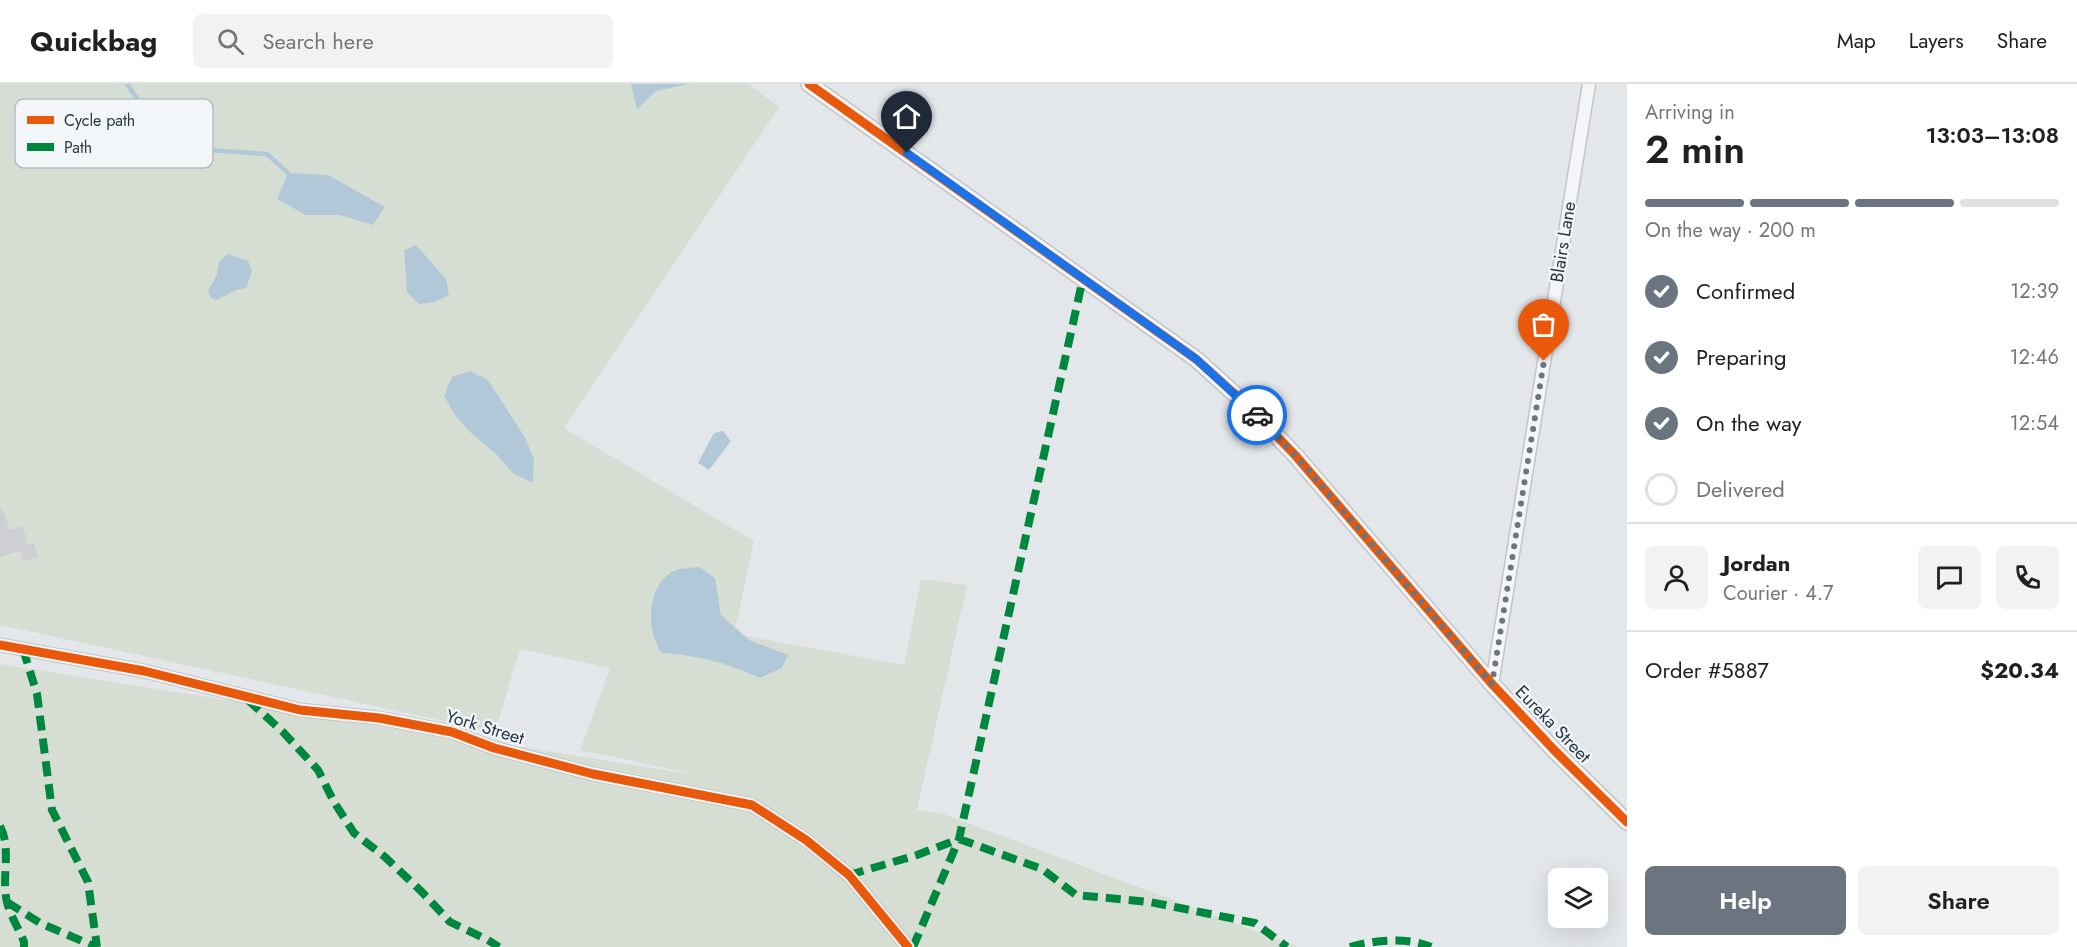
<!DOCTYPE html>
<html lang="en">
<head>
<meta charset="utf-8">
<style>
  :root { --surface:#fff; --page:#f2f2f2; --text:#202124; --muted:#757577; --line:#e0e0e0; --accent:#6a757f }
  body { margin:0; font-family:Jost,sans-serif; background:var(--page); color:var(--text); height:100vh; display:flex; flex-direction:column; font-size:22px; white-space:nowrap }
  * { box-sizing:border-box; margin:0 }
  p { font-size:20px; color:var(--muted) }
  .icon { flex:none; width:33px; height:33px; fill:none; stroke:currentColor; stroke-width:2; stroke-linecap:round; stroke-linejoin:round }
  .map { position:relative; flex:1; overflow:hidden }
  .side { display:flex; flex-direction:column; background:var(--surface); width:450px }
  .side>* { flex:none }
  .tools { position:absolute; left:1548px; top:784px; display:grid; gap:12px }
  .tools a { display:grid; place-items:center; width:60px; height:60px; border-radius:9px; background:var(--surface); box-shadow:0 6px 24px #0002; font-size:30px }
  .pin { position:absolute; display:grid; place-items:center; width:51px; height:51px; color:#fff; margin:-62px -26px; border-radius:50% 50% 50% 0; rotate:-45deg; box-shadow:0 0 6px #0007 }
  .pin .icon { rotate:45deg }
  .courier { position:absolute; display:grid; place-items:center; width:60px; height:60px; margin:-30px; border:4px solid #1a73e8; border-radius:50%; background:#fff; color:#222; box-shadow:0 2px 8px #0007 }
  .headline em { font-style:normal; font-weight:600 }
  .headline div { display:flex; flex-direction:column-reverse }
  .headline { display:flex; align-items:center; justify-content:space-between; height:102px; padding:0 18px }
  h1 { font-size:39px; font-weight:600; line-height:45px }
  .bar { display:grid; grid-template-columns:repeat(4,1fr); gap:9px 6px; align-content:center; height:72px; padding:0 18px }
  .bar i { height:8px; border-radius:4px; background:var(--line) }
  .bar .current { background:var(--accent) }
  .bar p { grid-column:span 4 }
  .line { display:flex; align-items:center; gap:15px; padding:0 18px; border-top:2px solid var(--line) }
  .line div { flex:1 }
  .round { display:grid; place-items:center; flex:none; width:63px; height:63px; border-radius:9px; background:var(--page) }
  ol { padding:0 18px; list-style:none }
  li { display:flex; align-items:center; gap:18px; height:66px }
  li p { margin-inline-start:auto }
  li .icon { padding:6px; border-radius:50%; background:var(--accent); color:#fff; stroke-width:4 }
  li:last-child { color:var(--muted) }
  li i { width:33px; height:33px; border:3px solid var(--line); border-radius:50% }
  .action { display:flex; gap:12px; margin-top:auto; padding:12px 18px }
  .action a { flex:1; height:69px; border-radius:9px; background:var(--accent); color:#fff; font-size:24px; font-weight:600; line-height:69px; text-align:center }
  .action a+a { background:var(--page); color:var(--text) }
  header { display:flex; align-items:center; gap:36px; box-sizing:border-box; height:84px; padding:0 30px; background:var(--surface); border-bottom:2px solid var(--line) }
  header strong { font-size:28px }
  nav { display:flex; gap:33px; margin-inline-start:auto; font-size:21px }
  .search { width:420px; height:54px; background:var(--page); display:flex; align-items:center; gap:15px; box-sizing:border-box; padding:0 21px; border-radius:9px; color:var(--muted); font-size:22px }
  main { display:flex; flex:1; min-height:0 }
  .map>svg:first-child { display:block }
  .green { fill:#d6ded4 }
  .water { fill:#b0c8d8 }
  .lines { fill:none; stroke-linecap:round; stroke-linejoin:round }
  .stream { stroke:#b0c8d8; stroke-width:4.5 }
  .building { fill:#cdcfd2 }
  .minor-casing { stroke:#c2c5c8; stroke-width:15 }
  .tertiary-casing { stroke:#c2c5c8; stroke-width:18 }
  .minor { stroke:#f4f5f6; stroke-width:12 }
  .tertiary { stroke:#f4f5f6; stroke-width:15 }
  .quiet { stroke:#00873e; stroke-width:8; stroke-dasharray:15 8; stroke-linecap:butt }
  .cycleway-casing { stroke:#f2f6f9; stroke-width:13 }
  .cycleway { stroke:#e8590c; stroke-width:9 }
  .done { stroke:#6a757f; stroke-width:6; stroke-dasharray:0 10.8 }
  .route { stroke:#1a73e8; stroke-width:8 }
  .labels { text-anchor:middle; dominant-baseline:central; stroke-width:4.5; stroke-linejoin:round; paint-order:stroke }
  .street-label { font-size:18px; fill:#283746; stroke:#f2f6f9 }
  .key { fill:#f2f6f9; stroke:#b5bdc3; stroke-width:1.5 }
  .key-label { font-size:16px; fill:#283746 }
</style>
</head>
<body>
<header>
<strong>Quickbag</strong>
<div class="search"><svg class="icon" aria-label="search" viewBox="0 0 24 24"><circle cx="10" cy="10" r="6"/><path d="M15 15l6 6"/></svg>Search here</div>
<nav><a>Map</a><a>Layers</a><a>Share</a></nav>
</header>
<main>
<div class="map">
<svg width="1627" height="863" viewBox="0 0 1627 863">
  <rect width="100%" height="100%" fill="#e4e7ea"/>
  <path class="green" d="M0,0H749L779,23L564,344L754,457L734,550L904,581L921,495L967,501L917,726L944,730L1298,863H0V580L703,692L580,666L610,584L520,565L495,648L0,541Z"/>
  <path class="water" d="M631,0H689L656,7L637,25Z
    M288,89L328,91L385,123L373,141L340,131H306L277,115Z
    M416,161L446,195L449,211L435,218L419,220L407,208L404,166Z
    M228,170L248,177L252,187L246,204L236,206L216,216L211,214L208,207L217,190L219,178Z
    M470,287L488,296L524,352L534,375L533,399L513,389L496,370L469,347L455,331L444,312L452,293Z
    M723,347L731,357L709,386L698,379L714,349Z
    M699,483L715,494L721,531L749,556L788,571L782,584L760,594C723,578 702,572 662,569C645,547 646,499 676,486C682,484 692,484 699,483Z"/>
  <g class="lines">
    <path class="stream" d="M127,0L143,23
      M200,59L207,66L267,70L288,89"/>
  </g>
  <path class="building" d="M0,424H2L10,446L23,442L28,461L34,459L38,473L23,477L20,467L0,473Z"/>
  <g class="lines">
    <g class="minor-casing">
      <path id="minor" d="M0,561L144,587L300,626L379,634L452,648L494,664L593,690L752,721L806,756L849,791L908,863
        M1492,600L1589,0"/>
    </g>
    <g class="tertiary-casing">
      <path id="tertiary" d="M809,0L1196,275L1249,323L1295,371L1492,600L1556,668L1627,738"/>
    </g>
    <use href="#minor" class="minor"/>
    <use href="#tertiary" class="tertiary"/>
    <path class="quiet" d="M23,565L37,610L52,726L88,798L97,863
      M248,616L283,648L318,686L334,718L354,749L385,773L421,807L450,838L488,856L499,863
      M0,742C12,765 1,793 7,818C10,831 19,845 24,858V863
      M959,755L1042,785L1076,811L1150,818L1255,839L1287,863
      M849,791L917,771L959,755
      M7,818L40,839L96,863
      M913,863L959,755L1083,194
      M1350,863C1373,856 1409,853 1431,863"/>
    <g class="cycleway-casing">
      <path id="cycleway" d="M809,0L1196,275L1249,323L1295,371L1492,600L1556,668L1627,738
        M0,561L144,587L300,626L379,634L452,648L494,664L593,690L752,721L806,756L849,791L908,863"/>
    </g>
    <use href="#cycleway" class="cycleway"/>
  </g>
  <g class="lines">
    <path class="done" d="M1257,331L1295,371L1492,600L1544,277"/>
    <path class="route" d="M907,69L1196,275L1257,331"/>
  </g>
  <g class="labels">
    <g class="street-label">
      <text transform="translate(1563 158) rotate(-81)">Blairs Lane</text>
      <text transform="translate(1553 640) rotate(46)">Eureka Street</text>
      <text transform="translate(485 643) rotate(17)">York Street</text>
    </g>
  </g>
  <rect x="15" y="15" width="198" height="69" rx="9" class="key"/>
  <rect x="27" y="32" width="27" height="8" fill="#e8590c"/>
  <rect x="27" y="59" width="27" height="8" fill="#00873e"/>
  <g class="key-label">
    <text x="64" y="42">Cycle path</text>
    <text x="64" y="69">Path</text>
  </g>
</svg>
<div class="tools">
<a><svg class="icon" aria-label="layers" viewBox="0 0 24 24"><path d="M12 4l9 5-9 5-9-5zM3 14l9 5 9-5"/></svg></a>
</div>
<div class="pin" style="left:1544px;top:277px;background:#ea580c"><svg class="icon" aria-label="bag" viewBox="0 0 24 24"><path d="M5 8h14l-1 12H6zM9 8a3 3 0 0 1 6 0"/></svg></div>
<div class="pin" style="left:907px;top:69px;background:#1f2937"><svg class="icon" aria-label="home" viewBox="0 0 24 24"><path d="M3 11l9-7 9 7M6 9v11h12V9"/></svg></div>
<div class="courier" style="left:1257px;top:331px"><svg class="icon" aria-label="car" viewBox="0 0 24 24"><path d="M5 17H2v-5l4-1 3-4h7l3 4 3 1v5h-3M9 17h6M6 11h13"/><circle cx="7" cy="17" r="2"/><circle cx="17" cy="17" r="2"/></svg></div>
</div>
<section class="side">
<div class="headline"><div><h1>2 min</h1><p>Arriving in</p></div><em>13:03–13:08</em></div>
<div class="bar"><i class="current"></i><i class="current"></i><i class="current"></i><i></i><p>On the way · 200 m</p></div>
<ol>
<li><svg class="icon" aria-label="check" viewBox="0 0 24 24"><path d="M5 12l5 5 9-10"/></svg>Confirmed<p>12:39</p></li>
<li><svg class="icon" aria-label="check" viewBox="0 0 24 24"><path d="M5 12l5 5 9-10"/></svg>Preparing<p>12:46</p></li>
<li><svg class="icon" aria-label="check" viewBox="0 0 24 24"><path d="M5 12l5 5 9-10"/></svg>On the way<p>12:54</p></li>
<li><i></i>Delivered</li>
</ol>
<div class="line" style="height:108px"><a class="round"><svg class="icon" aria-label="person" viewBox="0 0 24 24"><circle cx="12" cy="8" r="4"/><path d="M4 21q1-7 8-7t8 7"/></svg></a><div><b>Jordan</b><p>Courier · 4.7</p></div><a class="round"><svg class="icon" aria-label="chat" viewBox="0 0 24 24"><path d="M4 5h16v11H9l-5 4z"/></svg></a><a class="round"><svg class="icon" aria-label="phone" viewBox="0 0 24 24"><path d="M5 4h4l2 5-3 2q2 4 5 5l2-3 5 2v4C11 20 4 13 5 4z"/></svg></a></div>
<div class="line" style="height:78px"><div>Order #5887</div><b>$20.34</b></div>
<div class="action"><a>Help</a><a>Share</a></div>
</section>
</main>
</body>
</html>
